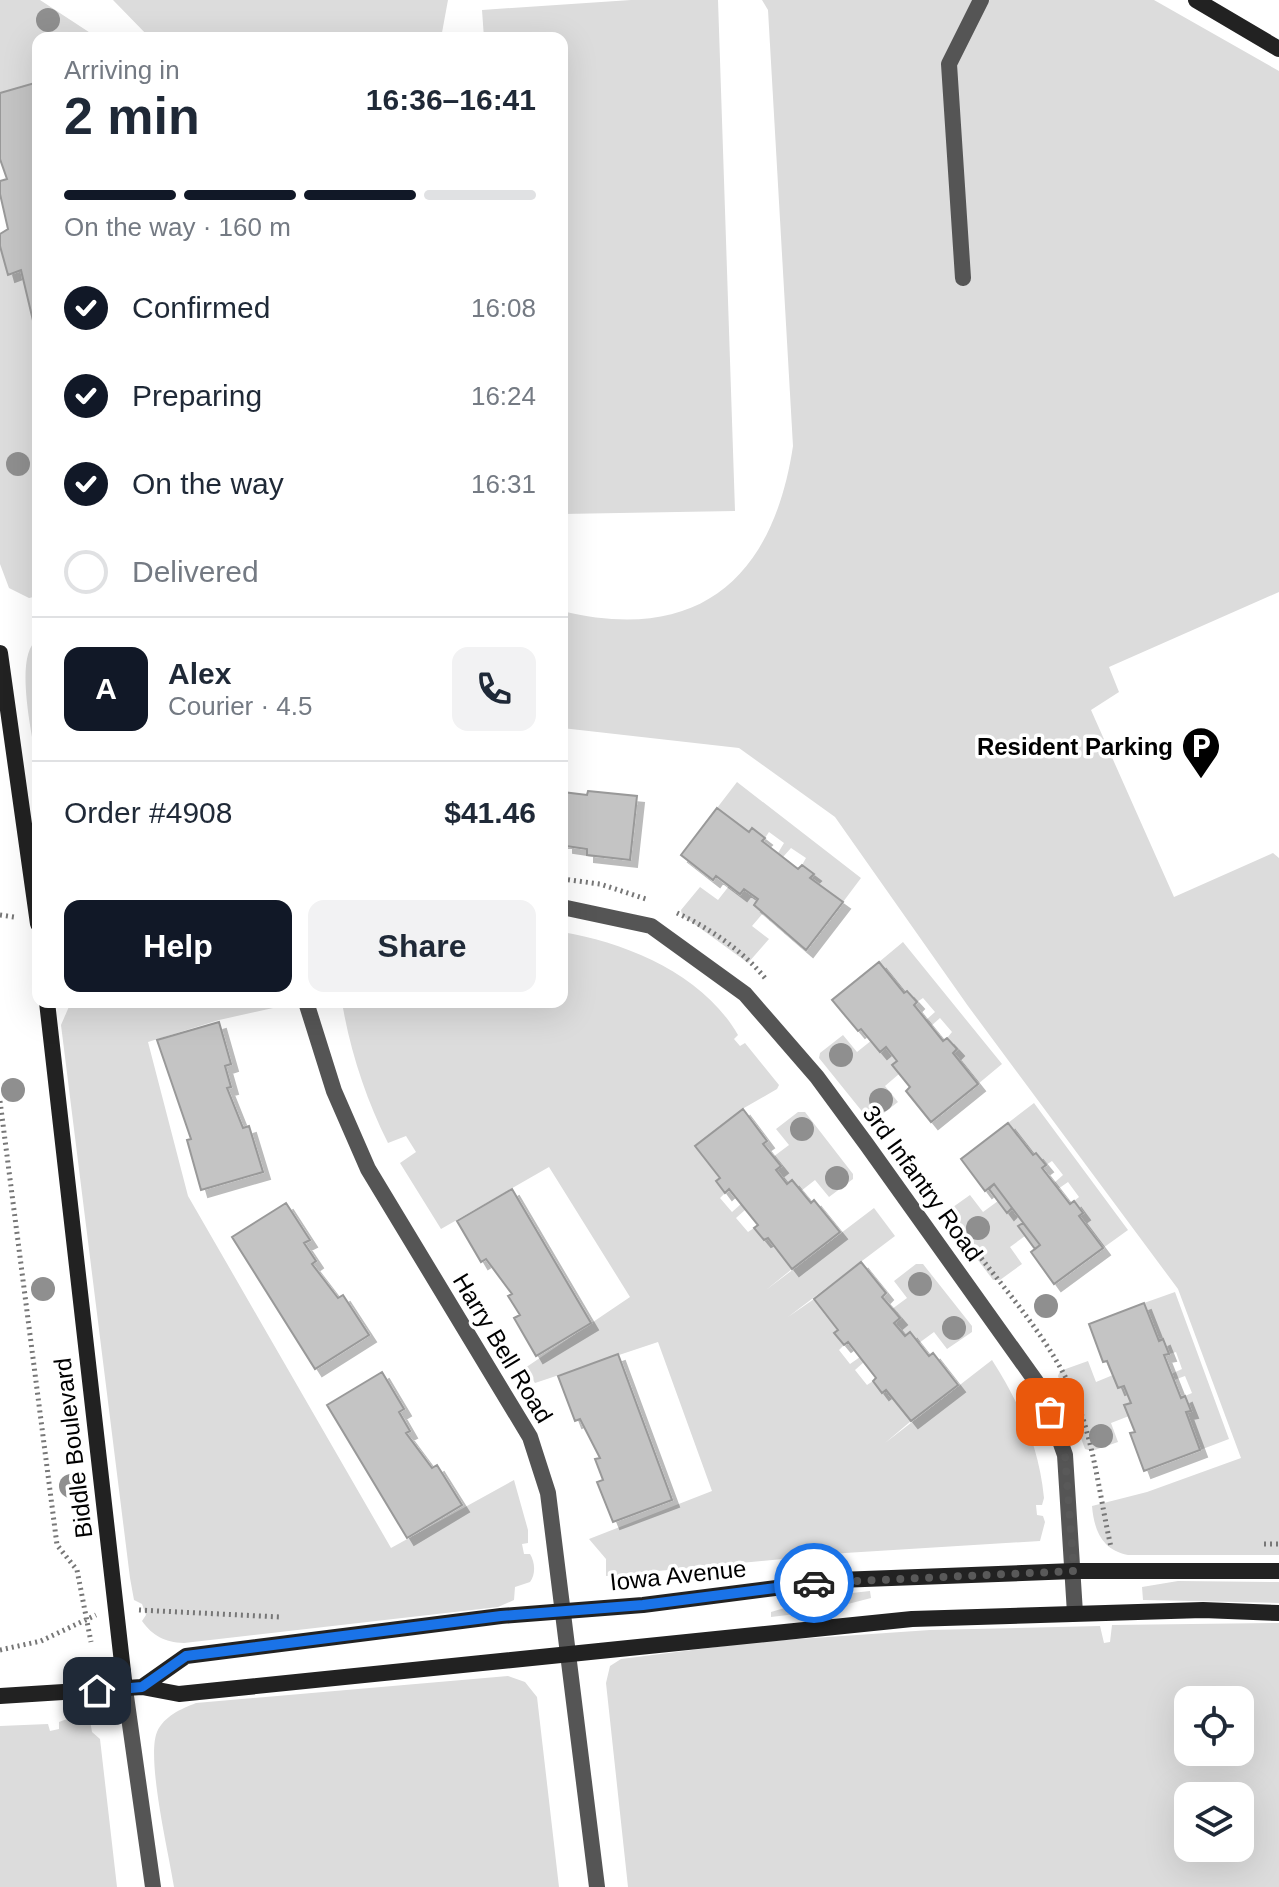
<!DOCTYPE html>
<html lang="en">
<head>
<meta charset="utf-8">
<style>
  :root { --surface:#fff; --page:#f2f2f3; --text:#1f2937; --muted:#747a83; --line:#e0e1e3; --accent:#111827 }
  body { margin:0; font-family:Arial,sans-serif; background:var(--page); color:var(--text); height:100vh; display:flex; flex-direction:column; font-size:30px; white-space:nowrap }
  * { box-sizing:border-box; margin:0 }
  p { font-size:26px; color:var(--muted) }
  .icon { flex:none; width:44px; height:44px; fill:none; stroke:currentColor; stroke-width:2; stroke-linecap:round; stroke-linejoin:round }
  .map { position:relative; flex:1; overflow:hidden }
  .details { position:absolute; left:32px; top:32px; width:536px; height:976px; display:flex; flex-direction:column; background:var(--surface); border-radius:16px; box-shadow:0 8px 32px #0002 }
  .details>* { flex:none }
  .tools { position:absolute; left:1174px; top:1686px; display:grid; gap:16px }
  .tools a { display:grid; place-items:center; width:80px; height:80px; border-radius:16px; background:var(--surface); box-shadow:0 8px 32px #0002; font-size:40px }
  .pin { position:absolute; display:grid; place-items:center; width:68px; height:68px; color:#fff; margin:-34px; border-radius:16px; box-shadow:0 4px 12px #0006 }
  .courier { position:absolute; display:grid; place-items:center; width:80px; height:80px; margin:-40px; border:6px solid #1a73e8; border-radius:50%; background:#fff; color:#222; box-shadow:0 2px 10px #0007 }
  .overview em { font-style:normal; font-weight:600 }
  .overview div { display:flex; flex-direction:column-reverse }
  .overview { display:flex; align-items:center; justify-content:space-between; height:136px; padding:0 32px }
  h1 { font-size:52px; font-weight:600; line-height:60px }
  .bar { display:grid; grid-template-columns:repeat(4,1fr); gap:12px 8px; align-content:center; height:96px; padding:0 32px }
  .bar i { height:10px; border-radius:6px; background:var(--line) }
  .bar .active { background:var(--accent) }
  .bar p { grid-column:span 4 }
  .line { display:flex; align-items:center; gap:20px; padding:0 32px; border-top:2px solid var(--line) }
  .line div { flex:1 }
  .round { display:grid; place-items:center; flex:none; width:84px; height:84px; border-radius:16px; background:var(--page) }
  ol { padding:0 32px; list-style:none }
  li { display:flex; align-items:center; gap:24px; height:88px }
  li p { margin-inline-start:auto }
  li .icon { padding:8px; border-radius:50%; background:var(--accent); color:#fff; stroke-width:4 }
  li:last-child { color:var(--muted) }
  li i { width:44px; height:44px; border:4px solid var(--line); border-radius:50% }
  .cta { display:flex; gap:16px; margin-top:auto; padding:16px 32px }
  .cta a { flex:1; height:92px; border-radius:16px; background:var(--accent); color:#fff; font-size:32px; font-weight:600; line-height:92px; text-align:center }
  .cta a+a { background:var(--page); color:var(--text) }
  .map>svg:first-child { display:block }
  .green { fill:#dcdcdc; fill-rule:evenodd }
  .building { fill:#c4c4c4; stroke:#999; stroke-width:2; filter:url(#shadow) }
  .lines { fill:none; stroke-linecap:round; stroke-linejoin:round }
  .path { stroke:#777; stroke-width:5; stroke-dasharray:2 4; stroke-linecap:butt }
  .lane { stroke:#555; stroke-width:16 }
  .street { stroke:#555; stroke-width:16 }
  .secondary { stroke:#222; stroke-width:16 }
  .tree { fill:#8f8f8f }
  .done { stroke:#595959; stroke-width:8; stroke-dasharray:0 14.4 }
  .route { stroke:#1a73e8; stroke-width:10 }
  .labels { text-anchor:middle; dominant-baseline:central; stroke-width:7; stroke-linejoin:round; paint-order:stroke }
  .poi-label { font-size:24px; font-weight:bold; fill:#000; stroke:#fff; text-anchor:end }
  .street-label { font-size:24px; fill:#000; stroke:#fff }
</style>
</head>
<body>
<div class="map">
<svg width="1279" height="1887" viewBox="0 0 1279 1887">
  <defs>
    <filter id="shadow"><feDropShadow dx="7" dy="7" stdDeviation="0" flood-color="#0004"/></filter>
  </defs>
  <rect width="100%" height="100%" fill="#fff"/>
  <path class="green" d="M0,0H40L98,38H38V82L0,93Z
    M113,0H448L441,38H397L396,32H378L377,38H150Z
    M631,0H718L735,511L562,514V38H484L482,10Z
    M762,0H1154L1279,71V592L1109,667L1119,692L1091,710L1174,897L1273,853L1279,858V1555H1128C1102,1550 1094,1530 1092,1506L1147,1492L1241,1458L1178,1289L968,1006L835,817L739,748L562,728V611C698,644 773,579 793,446L768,10Z
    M0,246L8,274L21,270L35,329L38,328V596L29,598L9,588L0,564Z
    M38,639V771C34,742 12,655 38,639Z
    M737,782L861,878L843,902L810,878L814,874L802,865L806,858L791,848L783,857L778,853L784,843L769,832L765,838L752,828L749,832L717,808Z
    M729,886L740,894L744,889L758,899L764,912L752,926L769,939L748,963L682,915L681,910L700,887L718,900Z
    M562,932C627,943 703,974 738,1035L734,1039L740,1046L745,1043L779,1085L777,1089L744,1108L695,1146L720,1178L716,1181L725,1193L720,1198L732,1212L741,1204L745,1210L736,1218L748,1232L754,1228L764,1240L768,1238L792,1269L766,1290L874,1208L895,1236L788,1317L814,1299L838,1330L844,1345L839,1350L850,1364L860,1357L864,1362L855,1370L867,1385L873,1381L882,1392L886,1390L911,1421L885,1443L992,1360C1020,1404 1039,1446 1044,1498L1042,1505H1036L1037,1515L1043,1516L1045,1522L1040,1541L845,1553L606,1576V1559L589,1539L712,1491L658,1342L535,1383L525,1368L630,1297L549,1167L441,1229L400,1163L416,1152L406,1136L388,1143C366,1099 350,1051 342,1002H562Z
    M903,942L1002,1064L978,1084L953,1053L956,1049L947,1038L952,1032L940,1018L931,1026L926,1020L935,1012L923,998L917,1002L908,991L904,993L879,962Z
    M71,1002H282V1006L219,1020L148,1042L188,1196L391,1548L514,1480L528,1530V1543L522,1544L524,1554H530C535,1562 536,1574 530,1582L515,1587L514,1600L498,1607L184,1643C164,1642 153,1636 142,1621L146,1615L142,1604L134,1600L130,1578L61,1025Z
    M843,1035L857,1052L872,1040L880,1051L886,1047L897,1061L892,1065L899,1074L885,1086L898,1102L876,1119L869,1120L819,1058L820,1053Z
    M1034,1103L1128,1230L1103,1248L1079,1216L1083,1213L1074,1201L1079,1197L1068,1182L1058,1189L1054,1183L1063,1175L1052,1161L1046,1165L1037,1153L1033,1155L1008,1123Z
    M798,1112H805L853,1174V1179L829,1197L815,1180L801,1191L792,1180L787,1184L776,1170L781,1166L773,1157L789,1145L776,1129Z
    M970,1195L983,1212L998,1201L1007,1212L1012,1208L1023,1223L1018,1227L1025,1236L1010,1247L1022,1264L1000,1280H993L947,1219L946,1212Z
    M916,1264H923L972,1326V1332L947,1349L934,1332L919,1343L911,1333L905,1336L894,1323L892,1309L907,1298L894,1281Z
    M1175,1292L1229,1439L1200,1450L1186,1412L1191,1410L1185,1396L1192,1393L1185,1376L1174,1380L1171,1374L1182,1369L1176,1352L1169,1354L1163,1340L1159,1341L1144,1303Z
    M1088,1361L1096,1382L1113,1375L1118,1388L1124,1386L1131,1403L1124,1405L1129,1416L1111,1423L1118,1442L1092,1451L1085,1449L1058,1376L1060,1371Z
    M1178,1581L1279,1582V1603L1143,1600L1142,1587Z
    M870,1591L871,1598L821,1611L771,1617V1612L825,1596Z
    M1279,1623V1887H628L606,1683L610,1666L621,1659L756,1642L930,1630L1100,1626L1104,1643L1110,1642L1112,1625ZM1188,1700H1240V1752H1188ZM1188,1796H1240V1848H1188Z
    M508,1676L525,1682L537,1697L559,1887H174C169,1854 146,1759 157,1732C164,1716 181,1709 196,1703Z
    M67,1719L90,1720L92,1732L100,1739L117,1887H0V1726L48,1724L50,1731L59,1729V1722Z"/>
  <path class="building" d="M38,82V328L35,329L21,270L8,275L0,246V234L8,229L0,194V181L7,179L0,159V93Z
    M588,791L637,796L630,860L587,855V849L566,846V841H562V792L587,795Z
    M717,808L749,832L752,828L765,838L762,841L798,869L802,865L814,874L810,878L843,902L806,950L754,905L758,899L744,889L740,894L716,876L713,880L681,855Z
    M879,962L904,993L907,991L917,1002L914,1005L943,1041L947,1038L957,1049L953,1053L978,1084L931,1122L906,1091L910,1087L892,1065L897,1061L886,1047L880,1052L861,1029L858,1031L832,1000Z
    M219,1022L231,1064L225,1066L231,1087L227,1088L243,1128L249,1126L263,1172L201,1190L187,1140L191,1139L157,1040Z
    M743,1109L767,1141L763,1144L781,1166L776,1170L787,1184L792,1180L811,1203L814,1200L840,1232L792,1269L768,1238L764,1240L754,1228L758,1225L729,1189L725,1193L716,1181L720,1178L695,1146Z
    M1008,1123L1033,1155L1036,1153L1046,1165L1042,1168L1070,1204L1074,1201L1083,1213L1079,1216L1103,1248L1054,1284L1031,1252L1040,1245L994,1184L985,1191L961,1159Z
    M994,1184L1012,1208L1007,1213L989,1189Z
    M512,1189L591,1323L536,1356L514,1318L520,1315L508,1296L512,1294L486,1259L481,1262L457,1221Z
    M286,1203L310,1240L304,1243L316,1261L312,1264L338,1298L343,1295L369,1335L315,1369L232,1237Z
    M1023,1223L1040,1245L1035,1249L1018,1226Z
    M861,1262L886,1293L882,1297L900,1318L894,1323L905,1336L910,1332L929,1356L933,1353L958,1385L911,1421L886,1390L882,1393L873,1381L876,1378L848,1342L844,1345L834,1333L838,1330L814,1299Z
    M1144,1303L1159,1341L1163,1339L1169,1354L1164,1355L1181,1398L1185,1396L1191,1411L1186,1412L1200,1450L1144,1471L1130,1433L1135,1432L1124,1405L1131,1403L1124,1386L1118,1388L1107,1361L1103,1362L1089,1324Z
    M618,1354L672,1500L613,1522L597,1482L603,1480L595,1459L600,1458L580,1419L575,1421L558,1376Z
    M382,1372L404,1409L399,1412L410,1431L406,1433L432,1468L437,1465L462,1505L407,1538L327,1405Z"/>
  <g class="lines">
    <path class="path" d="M562,879L600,884L646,899
      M677,913C709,928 742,950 765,978
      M0,915L14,917
      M0,1101L57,1545L77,1570L91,1642
      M974,1249C1011,1297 1054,1345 1077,1402C1095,1448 1100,1499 1111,1547
      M1264,1544H1279
      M625,1580L655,1577
      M139,1610L280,1617
      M0,1650L41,1641L96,1615"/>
    <path class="lane" d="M963,278L949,64L981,0"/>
    <path class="street" d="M562,907L651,926L745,994L817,1077L867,1145L1042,1390L1065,1455L1075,1613
      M306,1002L334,1091L368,1169L530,1437L548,1493L597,1887
      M125,1689L153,1887"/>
    <path class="secondary" d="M1196,0L1279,49
      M0,653L38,924
      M47,1002L125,1689
      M142,1687L186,1656L501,1616L643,1605L838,1580L1074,1571H1279
      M0,1696L142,1687L179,1694L912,1619L1203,1610L1279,1613"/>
  </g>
  <g class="tree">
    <circle cx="48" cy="20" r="12"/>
    <circle cx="18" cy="464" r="12"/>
    <circle cx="841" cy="1055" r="12"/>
    <circle cx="13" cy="1090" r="12"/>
    <circle cx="881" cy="1100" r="12"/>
    <circle cx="802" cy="1129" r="12"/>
    <circle cx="837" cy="1178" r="12"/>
    <circle cx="978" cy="1228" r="12"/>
    <circle cx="920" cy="1284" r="12"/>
    <circle cx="43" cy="1289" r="12"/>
    <circle cx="1046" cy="1306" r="12"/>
    <circle cx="954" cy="1328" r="12"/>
    <circle cx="1101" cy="1436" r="12"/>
    <circle cx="71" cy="1486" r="12"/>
  </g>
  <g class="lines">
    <path class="done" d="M814,1583L1074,1571L1065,1455L1050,1412"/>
    <path class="route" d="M97,1691L142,1687L186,1656L501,1616L643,1605L814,1583"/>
  </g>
  <defs>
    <g id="parking-pin" transform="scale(2)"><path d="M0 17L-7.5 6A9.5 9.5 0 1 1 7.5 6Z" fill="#000" stroke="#fff"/><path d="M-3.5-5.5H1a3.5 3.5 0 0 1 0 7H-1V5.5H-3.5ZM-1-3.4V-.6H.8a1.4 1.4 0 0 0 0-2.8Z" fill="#fff"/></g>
  </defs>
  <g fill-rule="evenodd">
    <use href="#parking-pin" x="1201" y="746"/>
  </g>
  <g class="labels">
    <g class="poi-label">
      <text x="1173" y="746">Resident Parking</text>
    </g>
    <g class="street-label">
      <text transform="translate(923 1183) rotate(54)">3rd Infantry Road</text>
      <text transform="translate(503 1348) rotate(59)">Harry Bell Road</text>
      <text transform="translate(73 1448) rotate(-97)">Biddle Boulevard</text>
      <text transform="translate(678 1575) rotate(-6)">Iowa Avenue</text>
    </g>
  </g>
</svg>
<div class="tools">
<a><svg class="icon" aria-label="locate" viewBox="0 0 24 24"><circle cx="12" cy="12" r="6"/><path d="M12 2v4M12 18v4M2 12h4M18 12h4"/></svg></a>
<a><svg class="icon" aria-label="layers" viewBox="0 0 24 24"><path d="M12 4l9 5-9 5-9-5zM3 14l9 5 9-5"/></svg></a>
</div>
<div class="pin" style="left:1050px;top:1412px;background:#ea580c"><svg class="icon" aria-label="bag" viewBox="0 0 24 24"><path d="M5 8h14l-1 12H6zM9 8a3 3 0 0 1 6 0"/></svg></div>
<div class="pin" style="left:97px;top:1691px;background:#1f2937"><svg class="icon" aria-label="home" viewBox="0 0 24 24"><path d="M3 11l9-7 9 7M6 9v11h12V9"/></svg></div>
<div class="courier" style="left:814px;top:1583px"><svg class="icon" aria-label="car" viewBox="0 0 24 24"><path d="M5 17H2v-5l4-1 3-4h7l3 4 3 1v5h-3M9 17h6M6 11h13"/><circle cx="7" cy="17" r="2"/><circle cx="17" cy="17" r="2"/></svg></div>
<section class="details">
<div class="overview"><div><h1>2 min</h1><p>Arriving in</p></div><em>16:36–16:41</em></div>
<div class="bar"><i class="active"></i><i class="active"></i><i class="active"></i><i></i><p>On the way · 160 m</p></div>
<ol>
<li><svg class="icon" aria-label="check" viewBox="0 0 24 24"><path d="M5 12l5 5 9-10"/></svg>Confirmed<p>16:08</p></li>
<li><svg class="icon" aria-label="check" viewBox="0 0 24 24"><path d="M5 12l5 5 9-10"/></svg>Preparing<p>16:24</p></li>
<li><svg class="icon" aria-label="check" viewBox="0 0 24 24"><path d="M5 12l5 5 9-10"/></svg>On the way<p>16:31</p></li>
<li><i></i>Delivered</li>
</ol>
<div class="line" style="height:144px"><b class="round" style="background:var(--accent);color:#fff">A</b><div><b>Alex</b><p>Courier · 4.5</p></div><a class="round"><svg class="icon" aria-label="phone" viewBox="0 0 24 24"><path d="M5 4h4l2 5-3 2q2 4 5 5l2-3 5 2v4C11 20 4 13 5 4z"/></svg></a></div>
<div class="line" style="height:104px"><div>Order #4908</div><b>$41.46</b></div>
<div class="cta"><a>Help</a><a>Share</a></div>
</section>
</div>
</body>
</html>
